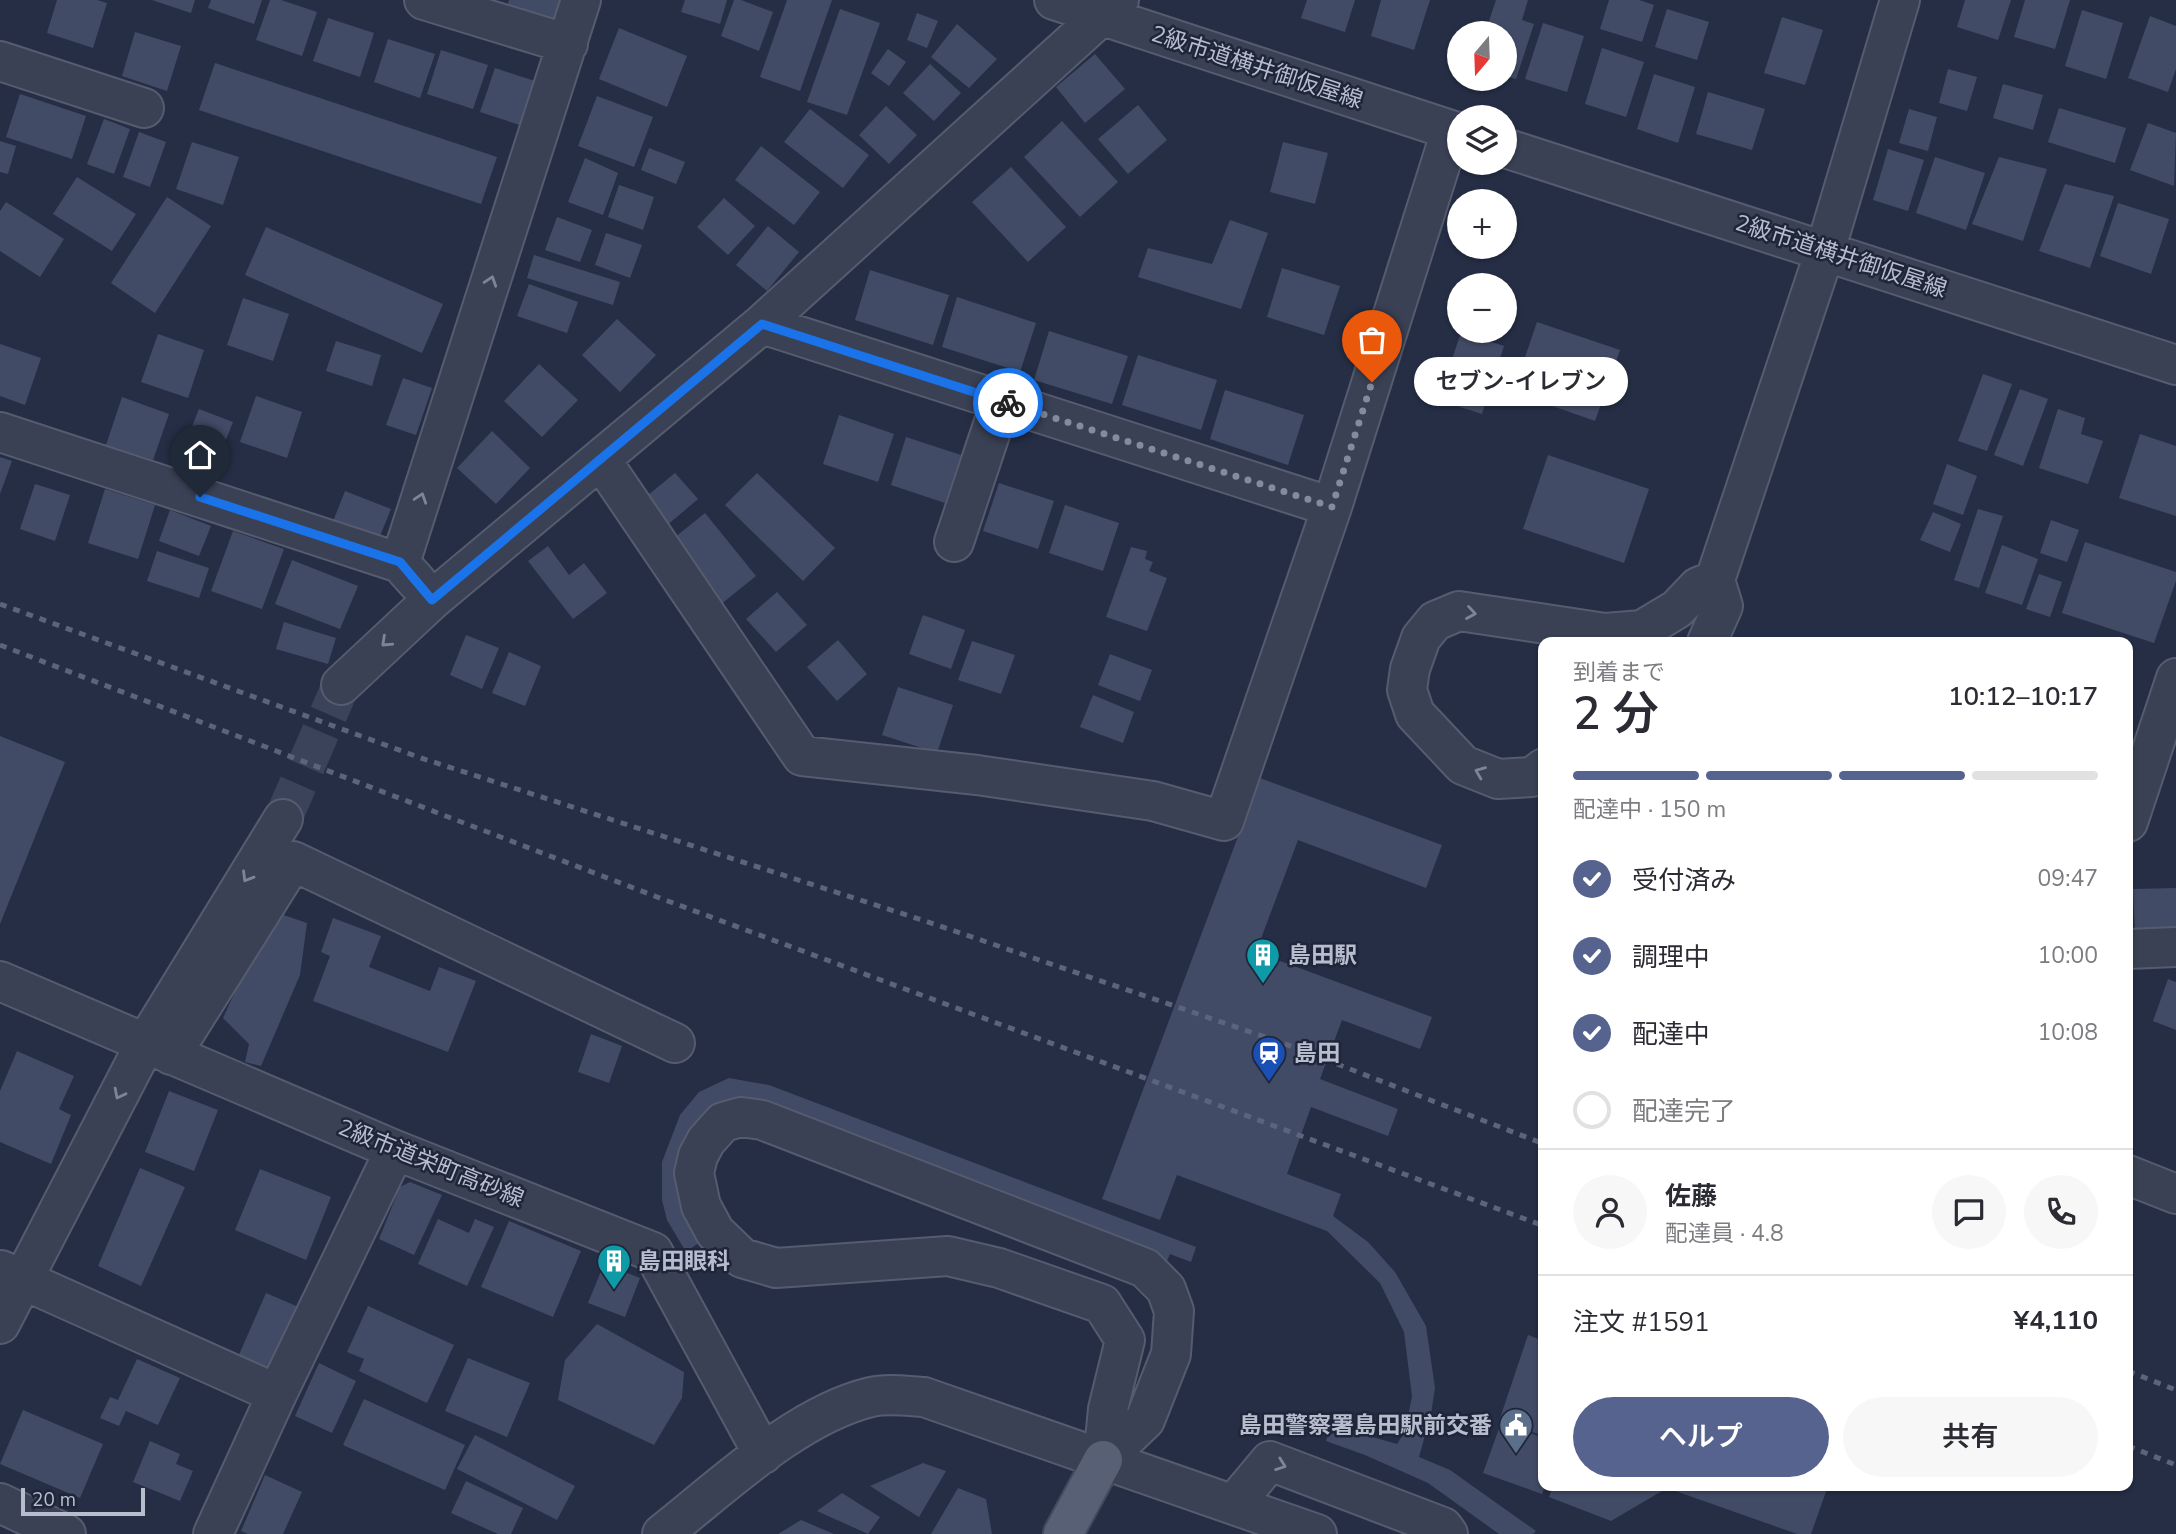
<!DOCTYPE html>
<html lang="ja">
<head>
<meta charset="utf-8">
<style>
  :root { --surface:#fff; --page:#f7f7f7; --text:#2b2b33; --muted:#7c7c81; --line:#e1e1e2; --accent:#57638f }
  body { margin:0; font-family:"Nunito Sans","Noto Sans JP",sans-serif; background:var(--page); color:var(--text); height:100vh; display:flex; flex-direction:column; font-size:26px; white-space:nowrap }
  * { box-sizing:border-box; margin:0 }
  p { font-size:23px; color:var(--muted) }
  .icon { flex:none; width:38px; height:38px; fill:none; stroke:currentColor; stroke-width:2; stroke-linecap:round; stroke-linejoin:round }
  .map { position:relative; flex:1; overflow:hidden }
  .drawer { position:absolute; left:1538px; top:637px; width:595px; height:854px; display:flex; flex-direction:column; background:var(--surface); border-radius:14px; box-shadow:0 2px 5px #0004 }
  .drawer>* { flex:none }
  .needle { width:46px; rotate:199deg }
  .buttons { position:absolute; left:1447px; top:21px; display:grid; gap:14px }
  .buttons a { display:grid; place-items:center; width:70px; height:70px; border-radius:50%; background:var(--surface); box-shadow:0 2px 5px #0004; font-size:35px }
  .scale { position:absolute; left:21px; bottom:18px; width:124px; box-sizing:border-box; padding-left:7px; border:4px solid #b8bdce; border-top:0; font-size:19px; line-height:24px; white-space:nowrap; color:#b8bdce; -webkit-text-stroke:5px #1f263a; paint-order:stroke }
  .pin { position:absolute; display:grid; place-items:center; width:60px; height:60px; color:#fff; margin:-72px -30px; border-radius:50% 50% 50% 0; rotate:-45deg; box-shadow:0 0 7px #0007 }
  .pin .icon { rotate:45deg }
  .courier { position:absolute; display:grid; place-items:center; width:70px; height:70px; margin:-35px; border:5px solid #1a73e8; border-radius:50%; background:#fff; color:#222; box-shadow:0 2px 9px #0007 }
  .bubble { position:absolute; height:49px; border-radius:24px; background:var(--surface); box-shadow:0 2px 5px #0004; font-size:23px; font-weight:600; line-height:49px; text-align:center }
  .head em { font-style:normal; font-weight:600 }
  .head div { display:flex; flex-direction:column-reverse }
  .head { display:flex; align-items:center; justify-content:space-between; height:119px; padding:0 35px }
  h1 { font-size:46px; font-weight:600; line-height:52px }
  .bar { display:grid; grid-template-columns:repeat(4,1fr); gap:10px 7px; align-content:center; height:84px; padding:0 35px }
  .bar i { height:9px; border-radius:5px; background:var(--line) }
  .bar .active { background:var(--accent) }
  .bar p { grid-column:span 4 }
  .line { display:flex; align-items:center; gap:18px; padding:0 35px; border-top:2px solid var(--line) }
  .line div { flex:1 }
  .round { display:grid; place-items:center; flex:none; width:74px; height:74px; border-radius:37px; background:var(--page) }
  ol { padding:0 35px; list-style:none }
  li { display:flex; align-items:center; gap:21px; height:77px }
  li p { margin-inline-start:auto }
  li .icon { padding:7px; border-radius:50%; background:var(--accent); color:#fff; stroke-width:4 }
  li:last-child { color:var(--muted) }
  li i { width:38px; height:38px; border:4px solid var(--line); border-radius:50% }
  .button { display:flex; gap:14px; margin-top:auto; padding:14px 35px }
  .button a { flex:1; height:80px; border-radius:42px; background:var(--accent); color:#fff; font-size:28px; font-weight:600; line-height:80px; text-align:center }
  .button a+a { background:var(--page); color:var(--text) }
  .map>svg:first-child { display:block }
  .building { fill:#424b66 }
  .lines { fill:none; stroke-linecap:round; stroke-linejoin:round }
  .minor-tunnel { stroke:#3b435a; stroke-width:38; stroke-dasharray:38 19; stroke-linecap:butt }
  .minor-casing { stroke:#565c6f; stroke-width:42 }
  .major-casing { stroke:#444a5e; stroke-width:42 }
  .minor { stroke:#3a4155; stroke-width:38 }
  .major { stroke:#586075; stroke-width:38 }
  .rail { stroke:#5c647c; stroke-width:5; stroke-dasharray:7 7; stroke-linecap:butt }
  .oneway { stroke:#7f8598 }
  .done { stroke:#858b9e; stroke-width:7; stroke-dasharray:0 12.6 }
  .route { stroke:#1a73e8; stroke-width:9 }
  .labels { text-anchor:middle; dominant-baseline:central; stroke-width:5; stroke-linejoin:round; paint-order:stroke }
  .street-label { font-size:23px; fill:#b8bdce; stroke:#1f263a }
  .poi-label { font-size:23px; font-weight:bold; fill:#b8bdce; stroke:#1f263a; text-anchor:start }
</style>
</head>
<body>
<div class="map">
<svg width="2176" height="1534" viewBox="0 0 2176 1534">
  <rect width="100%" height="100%" fill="#252e45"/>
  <path class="building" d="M57,0H97L107,3L93,48L47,33Z
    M152,0H195L191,13Z
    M211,0H262L254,24L208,8Z
    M270,0H281L317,12L302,56L256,40Z
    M509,0H561L553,28L505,14Z
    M685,0H727L720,24L681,12Z
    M734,0H741L773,12L759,51L721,36Z
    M787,0H832L800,91L760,77Z
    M1307,0H1355L1345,32L1301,18Z
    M1381,0H1430L1414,50L1371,36Z
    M1496,0H1528L1522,20L1534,24L1516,79L1505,76V33H1485Z
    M1609,0H1639L1654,5L1642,42L1600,29Z
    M1965,0H2011L1998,40L1957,27Z
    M2025,0H2070L2055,49L2014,37Z
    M840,9L880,23L847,115L807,102Z
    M1667,9L1709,22L1697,60L1655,47Z
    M2082,10L2123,23L2106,79L2065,66Z
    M917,13L938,21L927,48L907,40Z
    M2150,16L2176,26V69L2168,92L2128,78Z
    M1782,17L1823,30L1805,85L1764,73Z
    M328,18L374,33L360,77L313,61Z
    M1543,23L1584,36L1567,92L1525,79Z
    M957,24L997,59L969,88L931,57Z
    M619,28L687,56L667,107L599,79Z
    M135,32L181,46L167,91L122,76Z
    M388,39L435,54L420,98L374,82Z
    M1602,48L1644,62L1626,117L1585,104Z
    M888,49L906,62L889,86L871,73Z
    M441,50L488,65L473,109L427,94Z
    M1095,54L1125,89L1085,123L1056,87Z
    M215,63L497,157L481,204L199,110Z
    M930,64L961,93L934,121L903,93Z
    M495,68L541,83L526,127L480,112Z
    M1948,69L1977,77L1967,111L1939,103Z
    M1654,74L1695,87L1678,143L1637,129Z
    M2003,84L2043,95L2033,130L1993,118Z
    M1708,92L1765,109L1752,150L1696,134Z
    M20,94L86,116L72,159L6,137Z
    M597,96L653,117L634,167L578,146Z
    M1138,105L1167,140L1128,174L1098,139Z
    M886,106L917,135L889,164L859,135Z
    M2059,108L2126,128L2115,163L2048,142Z
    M810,109L869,155L843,188L784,142Z
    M1909,109L1937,117L1928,151L1899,143Z
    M104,119L130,129L114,174L87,164Z
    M1062,121L1118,182L1080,217L1024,157Z
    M2148,123L2176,133L2174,186L2130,170Z
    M139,132L166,142L150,187L123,177Z
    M0,141L16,146L8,174L0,172Z
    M192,142L239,157L223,205L176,189Z
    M1283,142L1328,153L1315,204L1270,192Z
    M761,146L820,192L794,225L735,180Z
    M649,148L685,162L676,184L641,170Z
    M1888,149L1924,160L1908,211L1873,200Z
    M1935,157L1985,173L1966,230L1916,213Z
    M1999,157L2047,169L2023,241L1972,224Z
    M585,158L618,173L603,215L568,202Z
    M1011,167L1066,227L1028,262L972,202Z
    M77,177L136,214L112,251L53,214Z
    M2065,184L2114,196L2090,268L2039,251Z
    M619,185L654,197L643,230L608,217Z
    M167,197L211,226L155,313L111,283Z
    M724,198L755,226L728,255L697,227Z
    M6,202L64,239L40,277L0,251V211Z
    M2118,203L2169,219L2151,274L2100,256Z
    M557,217L592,230L580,262L545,250Z
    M1230,220L1268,233L1241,309L1138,277L1148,248L1212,264Z
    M768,226L799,252L767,291L736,265Z
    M266,227L443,304L422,353L245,275Z
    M606,233L642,245L630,278L595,265Z
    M534,255L620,282L613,305L527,278Z
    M1282,268L1340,286L1324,335L1267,317Z
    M870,270L949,295L933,345L855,320Z
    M529,284L578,302L567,333L517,316Z
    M957,297L1036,323L1020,372L942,347Z
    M243,298L289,314L273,361L227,345Z
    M617,319L656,355L620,392L582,355Z
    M1537,322L1620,350L1595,421L1513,392Z
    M1049,331L1128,356L1112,404L1034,380Z
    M1461,332L1504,346L1482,414L1423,395L1431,372H1448Z
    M158,334L204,350L188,398L141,382Z
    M336,341L381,355L372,386L326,371Z
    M0,344L41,358L25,405L0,396Z
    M1138,355L1217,380L1201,430L1122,405Z
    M539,364L578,400L542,437L504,401Z
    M1983,374L2012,384L1987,451L1958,441Z
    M403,378L432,388L416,435L386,425Z
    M2020,389L2048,399L2023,466L1994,455Z
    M1225,390L1304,415L1288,465L1210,439Z
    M256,396L302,412L287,458L240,442Z
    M122,397L169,414L153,460L106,445Z
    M199,409L233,422L215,467L181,454Z
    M2058,409L2085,418L2081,434L2103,441L2088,484L2039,468Z
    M839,415L894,434L878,482L823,464Z
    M492,431L530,468L496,504L457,468Z
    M2140,434L2176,446V516L2119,498Z
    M906,437L961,455L945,503L891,485Z
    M1548,455L1649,489L1624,563L1523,529Z
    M0,457L12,461L0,494Z
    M1947,464L1977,476L1963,515L1933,504Z
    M675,473L698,499L665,527L642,500Z
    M757,473L835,548L803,581L725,505Z
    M999,483L1054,501L1038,549L983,531Z
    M35,484L70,495L55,541L20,529Z
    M105,489L155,505L138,559L88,543Z
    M345,491L391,509L378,541L332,524Z
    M1065,505L1119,523L1103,571L1049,553Z
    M1978,509L2003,516L1979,588L1954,580Z
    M170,510L211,526L199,556L159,541Z
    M1933,512L1961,524L1950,552L1920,540Z
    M705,513L756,576L720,605L669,542Z
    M2051,520L2079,530L2067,562L2040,553Z
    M233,531L284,549L262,609L211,591Z
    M2085,542L2176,572V581L2154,643L2062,613Z
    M2002,545L2038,559L2022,605L1985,593Z
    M548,546L569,575L584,563L607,593L573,619L528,561Z
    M1131,547L1147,551L1145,559L1153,562L1149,571L1167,578L1147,631L1106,617Z
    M157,551L209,568L199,598L147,581Z
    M292,560L358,586L340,629L275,604Z
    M2039,574L2062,582L2050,617L2026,609Z
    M777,592L807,625L776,652L746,619Z
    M923,615L965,630L951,669L909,654Z
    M284,622L336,638L328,664L276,649Z
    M466,635L499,648L482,689L450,675Z
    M838,640L867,674L837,701L807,667Z
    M972,641L1015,655L1001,694L958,680Z
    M509,652L541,666L525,706L492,693Z
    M1110,654L1152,670L1140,701L1098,685Z
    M898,687L953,705L937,753L882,735Z
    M1093,695L1134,712L1123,743L1080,727Z
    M0,736L65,762L0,924Z
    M1260,778L1442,845L1426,888L1298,840L1256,952L1432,1017L1420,1049L1342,1020L1320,1079L1398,1109L1388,1136L1311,1107L1287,1174L1341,1194L1333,1216L1368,1242L1395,1272L1426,1326L1435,1388L1431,1414L1419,1457L1450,1470L1536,1531L1533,1534H1499L1428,1483L1365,1455L1326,1441L1330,1425L1397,1444L1405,1432L1412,1396L1404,1332L1380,1283L1327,1231L1177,1175L1160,1220L1102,1199Z
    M2176,888V934L2135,935L2133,889Z
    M272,911L307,923L300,975L261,1066L245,1062L249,1044L223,1018Z
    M333,918L381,936L369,967L430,991L439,967L476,981L448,1052L313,1001L330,956L321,952Z
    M2168,979L2176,982V1030L2153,1021Z
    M591,1034L622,1046L609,1083L578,1072Z
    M17,1051L74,1076L59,1109L71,1115L51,1164L0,1142V1091Z
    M729,1078L769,1085L1196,1247L1191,1262L1170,1254L1167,1261L783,1115L735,1104L691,1224L700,1242L686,1252L667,1220L662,1200V1162L680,1115L699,1092Z
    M169,1091L218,1110L194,1171L145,1152Z
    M140,1168L185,1187L141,1286L98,1266Z
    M260,1169L331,1197L306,1260L235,1230Z
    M410,1182L442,1195L414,1255L379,1239L400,1187Z
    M438,1219L469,1233L475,1219L494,1227L467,1286L418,1264Z
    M509,1221L581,1251L553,1317L481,1287Z
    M604,1264L640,1278L625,1317L588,1303Z
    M266,1293L301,1308L272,1373L238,1357Z
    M368,1306L454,1345L427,1403L359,1371L364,1359L347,1352Z
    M597,1324L684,1372L682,1398L654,1445L558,1400L565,1360Z
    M1528,1335L1544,1341V1436L1499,1421Z
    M468,1358L530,1383L507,1437L445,1411Z
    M137,1359L180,1378L158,1425L126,1411L119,1426L100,1418L110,1397L118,1400Z
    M319,1363L356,1381L332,1433L295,1416Z
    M364,1399L465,1445L445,1490L343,1445Z
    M23,1410L103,1444L80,1498L0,1464Z
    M1501,1423L1544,1438L1545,1486L1542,1494L1483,1473Z
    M475,1435L575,1486L557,1520L457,1469Z
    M150,1441L180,1454L176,1464L193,1471L180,1501L133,1482Z
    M923,1463L946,1471L919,1517L870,1486Z
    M265,1475L302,1492L283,1534H248L241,1531Z
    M466,1481L523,1508L511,1534H498L451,1513Z
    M1553,1486H1828L1811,1534H1797L1667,1488L1611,1521L1549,1497Z
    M958,1488L986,1499L992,1534H931Z
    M842,1493L880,1517L868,1534L817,1511Z
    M801,1520L834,1534H778Z"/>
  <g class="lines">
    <path class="minor-tunnel" d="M283,819L341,685"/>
    <g class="minor-casing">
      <path id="minor" d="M424,0L568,44
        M1054,0L1460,133
        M0,61L144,108
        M1505,148L2176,365
        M762,324L1332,507
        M0,432L400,563L417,582
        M601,460L802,756L977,775L1153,801L1224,821L1332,507L1451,131
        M954,542L1001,401
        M400,563L581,0
        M1707,642L1723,606L1715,580L1825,251L1900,0
        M341,685L432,600L762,324L1119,0
        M1544,768L1532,777L1498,779L1463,765L1415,714L1407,690L1410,669L1421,638L1435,621L1459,611L1605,633L1642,630L1677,609L1698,587L1715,580
        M2128,822L2176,678
        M2128,949L2176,947
        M0,981L395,1150L653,1252L763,1454
        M171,1055L293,861L675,1043
        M741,1117L762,1120L1145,1268L1166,1289L1174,1311L1171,1354L1145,1420L1103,1460L1108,1409L1125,1340L1102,1304L999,1268L948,1256L776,1268L742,1258L715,1232L701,1206L694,1173L698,1156L706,1141L723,1122Z
        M2128,1175L2176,1194
        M1,1270L277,1394
        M0,1324L145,1044L283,819
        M0,1503L66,1534
        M1234,1504L1270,1461L1443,1527L1448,1534
        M213,1534L277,1394L395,1150
        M662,1534C722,1487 796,1415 871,1397C887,1393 907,1396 924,1397L1317,1534"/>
    </g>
    <g class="major-casing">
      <path id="major" d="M1063,1534L1103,1460"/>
    </g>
    <use href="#minor" class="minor"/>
    <use href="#major" class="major"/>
    <path class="rail" d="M0,604L421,758L922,920L1280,1042L1544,1144
      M0,645L657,897L1544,1226
      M2128,1371L2176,1390
      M2128,1446L2176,1465"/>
  </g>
  <defs><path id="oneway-chevron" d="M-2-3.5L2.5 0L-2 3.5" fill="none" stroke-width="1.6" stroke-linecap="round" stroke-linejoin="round" transform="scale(1.75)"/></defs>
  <g class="oneway">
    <use href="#oneway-chevron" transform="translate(491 281) rotate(-72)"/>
    <use href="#oneway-chevron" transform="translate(421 498) rotate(-72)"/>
    <use href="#oneway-chevron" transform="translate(1471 613) rotate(9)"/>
    <use href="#oneway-chevron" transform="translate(386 642) rotate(137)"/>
    <use href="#oneway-chevron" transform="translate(1480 772) rotate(-158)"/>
    <use href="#oneway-chevron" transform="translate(247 877) rotate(121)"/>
    <use href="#oneway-chevron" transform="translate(119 1094) rotate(117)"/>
    <use href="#oneway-chevron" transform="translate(1281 1465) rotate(20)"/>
  </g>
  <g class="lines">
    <path class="done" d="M1008,403L1332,507L1372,382"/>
    <path class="route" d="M200,497L400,562L432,600L762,324L1008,403"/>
  </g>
  <defs>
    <g id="building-pin" transform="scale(1.75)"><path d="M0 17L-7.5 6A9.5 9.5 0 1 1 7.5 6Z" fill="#0f9aa8" stroke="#1f263a"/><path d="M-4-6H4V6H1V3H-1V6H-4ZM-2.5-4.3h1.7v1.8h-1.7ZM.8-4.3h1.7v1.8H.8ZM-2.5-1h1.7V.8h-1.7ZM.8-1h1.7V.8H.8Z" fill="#fff"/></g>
    <g id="station-pin" transform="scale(1.75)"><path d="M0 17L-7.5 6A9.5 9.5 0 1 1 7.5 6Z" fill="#1a4fb4" stroke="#1f263a"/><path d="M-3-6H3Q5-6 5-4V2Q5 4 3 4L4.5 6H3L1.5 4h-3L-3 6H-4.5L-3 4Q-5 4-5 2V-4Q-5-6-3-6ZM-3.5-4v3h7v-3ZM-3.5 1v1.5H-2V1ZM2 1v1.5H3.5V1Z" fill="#fff"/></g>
    <g id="civic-pin" transform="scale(1.75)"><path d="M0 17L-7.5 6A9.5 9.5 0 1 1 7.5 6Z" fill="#5c6f8a" stroke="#1f263a"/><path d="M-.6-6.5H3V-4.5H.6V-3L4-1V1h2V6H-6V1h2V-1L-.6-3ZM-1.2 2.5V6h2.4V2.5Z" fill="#fff"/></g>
  </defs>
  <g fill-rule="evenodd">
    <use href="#building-pin" x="1263" y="955"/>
    <use href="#station-pin" x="1269" y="1053"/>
    <use href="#building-pin" x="614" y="1261"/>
    <use href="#civic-pin" x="1516" y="1425"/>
  </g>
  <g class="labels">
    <g class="street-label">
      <text transform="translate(1257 67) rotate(18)">2級市道横井御仮屋線</text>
      <text transform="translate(1841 256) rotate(18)">2級市道横井御仮屋線</text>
      <text transform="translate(431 1163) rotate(22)">2級市道栄町高砂線</text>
    </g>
    <g class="poi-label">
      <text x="1288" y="955">島田駅</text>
      <text x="1294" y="1053">島田</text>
      <text x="638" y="1261">島田眼科</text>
      <text x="1492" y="1425" text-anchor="end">島田警察署島田駅前交番</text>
    </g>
  </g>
</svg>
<div class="buttons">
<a><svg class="needle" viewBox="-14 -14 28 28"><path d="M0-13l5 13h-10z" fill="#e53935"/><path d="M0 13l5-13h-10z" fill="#7c7c81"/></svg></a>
<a><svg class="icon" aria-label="layers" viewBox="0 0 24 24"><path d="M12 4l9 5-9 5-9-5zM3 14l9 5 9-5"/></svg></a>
<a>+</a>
<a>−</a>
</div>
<div class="scale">20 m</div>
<div class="pin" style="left:1372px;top:382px;background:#ea580c"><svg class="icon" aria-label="bag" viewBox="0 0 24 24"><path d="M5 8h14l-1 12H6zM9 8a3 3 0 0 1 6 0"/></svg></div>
<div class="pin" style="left:200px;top:497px;background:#1f2937"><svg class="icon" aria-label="home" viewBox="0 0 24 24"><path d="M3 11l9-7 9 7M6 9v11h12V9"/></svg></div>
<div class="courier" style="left:1008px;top:403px"><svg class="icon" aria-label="bike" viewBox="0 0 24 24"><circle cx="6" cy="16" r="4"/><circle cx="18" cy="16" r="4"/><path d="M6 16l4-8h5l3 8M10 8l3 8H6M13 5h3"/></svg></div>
<div class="bubble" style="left:1414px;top:357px;width:214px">セブン-イレブン</div>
<section class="drawer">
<div class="head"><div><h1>2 分</h1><p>到着まで</p></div><em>10:12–10:17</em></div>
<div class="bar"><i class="active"></i><i class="active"></i><i class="active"></i><i></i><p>配達中 · 150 m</p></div>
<ol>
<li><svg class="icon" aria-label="check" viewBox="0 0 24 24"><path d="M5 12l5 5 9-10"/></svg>受付済み<p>09:47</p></li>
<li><svg class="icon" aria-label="check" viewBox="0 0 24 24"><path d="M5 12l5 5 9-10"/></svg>調理中<p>10:00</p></li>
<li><svg class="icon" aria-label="check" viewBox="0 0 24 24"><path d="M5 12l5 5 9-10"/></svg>配達中<p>10:08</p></li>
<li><i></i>配達完了</li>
</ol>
<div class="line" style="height:126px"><a class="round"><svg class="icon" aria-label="person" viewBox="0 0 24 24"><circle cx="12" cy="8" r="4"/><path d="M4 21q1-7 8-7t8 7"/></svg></a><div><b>佐藤</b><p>配達員 · 4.8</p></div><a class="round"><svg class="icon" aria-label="chat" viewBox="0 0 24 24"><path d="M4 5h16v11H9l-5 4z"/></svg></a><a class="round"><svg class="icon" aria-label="phone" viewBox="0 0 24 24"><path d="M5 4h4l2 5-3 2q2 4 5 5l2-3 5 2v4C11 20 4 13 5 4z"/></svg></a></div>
<div class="line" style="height:91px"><div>注文 #1591</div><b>¥4,110</b></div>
<div class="button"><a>ヘルプ</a><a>共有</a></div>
</section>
</div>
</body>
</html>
